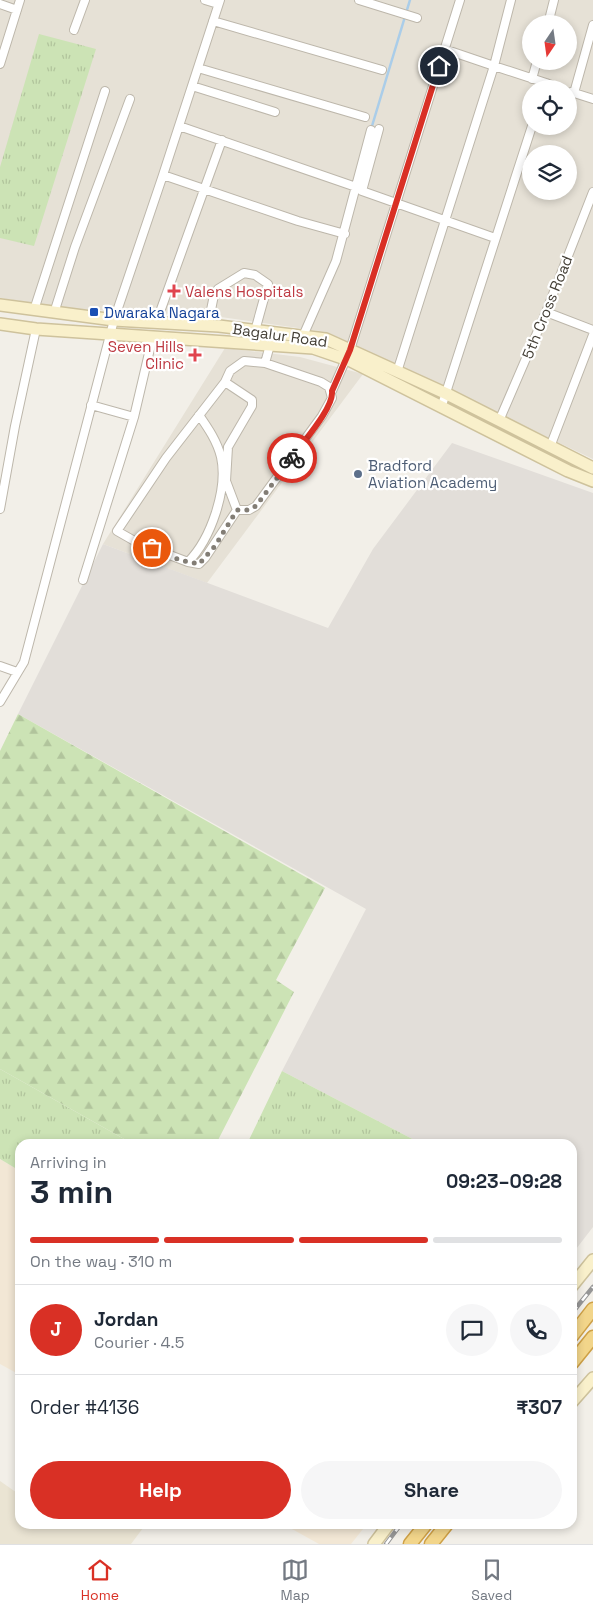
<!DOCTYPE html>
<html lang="en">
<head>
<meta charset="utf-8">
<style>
  :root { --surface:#fff; --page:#f6f6f7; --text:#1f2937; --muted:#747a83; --line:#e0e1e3; --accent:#d93025 }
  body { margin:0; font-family:"Space Grotesk",sans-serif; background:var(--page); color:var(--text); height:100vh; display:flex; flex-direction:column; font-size:19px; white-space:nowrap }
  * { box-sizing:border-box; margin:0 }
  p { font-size:16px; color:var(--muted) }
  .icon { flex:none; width:28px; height:28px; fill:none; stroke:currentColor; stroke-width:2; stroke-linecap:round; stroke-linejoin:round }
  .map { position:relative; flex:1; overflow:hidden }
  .details { position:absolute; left:15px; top:1139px; width:562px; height:390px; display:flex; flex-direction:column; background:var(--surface); border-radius:15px; box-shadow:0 2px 8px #0003 }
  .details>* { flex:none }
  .needle { width:32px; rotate:193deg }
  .fabs { position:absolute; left:522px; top:15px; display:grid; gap:10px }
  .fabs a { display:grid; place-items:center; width:55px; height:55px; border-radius:50%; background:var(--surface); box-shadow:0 2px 8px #0003; font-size:25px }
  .pin { position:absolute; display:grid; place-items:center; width:42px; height:42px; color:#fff; margin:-21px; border:2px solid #fff; border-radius:50%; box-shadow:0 1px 5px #0007 }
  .courier { position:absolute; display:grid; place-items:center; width:50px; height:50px; margin:-25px; border:4px solid #d93025; border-radius:50%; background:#fff; color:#222; box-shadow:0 1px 6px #0007 }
  .overview em { font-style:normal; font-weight:700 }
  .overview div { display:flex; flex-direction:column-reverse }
  .overview { display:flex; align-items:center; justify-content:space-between; height:85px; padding:0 15px }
  h1 { font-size:32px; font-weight:700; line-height:38px }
  .bar { display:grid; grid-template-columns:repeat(4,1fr); gap:8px 5px; align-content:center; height:60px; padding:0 15px }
  .bar i { height:6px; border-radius:4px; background:var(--line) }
  .bar .selected { background:var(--accent) }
  .bar p { grid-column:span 4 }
  .line { display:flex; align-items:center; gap:12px; padding:0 15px; border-top:1px solid var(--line) }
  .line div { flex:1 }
  .round { display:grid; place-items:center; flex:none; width:52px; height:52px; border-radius:26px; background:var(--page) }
  .cta { display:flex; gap:10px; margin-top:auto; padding:10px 15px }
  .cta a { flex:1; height:58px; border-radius:30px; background:var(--accent); color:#fff; font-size:20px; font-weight:700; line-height:58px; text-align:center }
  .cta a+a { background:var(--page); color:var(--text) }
  .dock { display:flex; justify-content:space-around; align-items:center; height:70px; border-top:1px solid var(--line); background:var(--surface); font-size:14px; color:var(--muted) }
  .dock a { display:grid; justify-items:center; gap:2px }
  .dock .selected { color:var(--accent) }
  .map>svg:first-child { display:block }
  .residential { fill:#e6e1d6; fill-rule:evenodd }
  .commercial { fill:#f2e7d5 }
  .industrial { fill:#e2ded9 }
  .education { fill:#eae4d3 }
  .grass { fill:url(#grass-tufts) }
  .forest { fill:url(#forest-firs) }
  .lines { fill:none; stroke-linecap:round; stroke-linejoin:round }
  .stream { stroke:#aacde9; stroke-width:2.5 }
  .minor-casing { stroke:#bdb7ab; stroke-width:10 }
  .secondary-casing { stroke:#cec29c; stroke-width:14 }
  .trunk-casing { stroke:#cea046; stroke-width:15 }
  .minor { stroke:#fff; stroke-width:8 }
  .secondary { stroke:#f9f0cb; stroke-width:11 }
  .trunk { stroke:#f2d58a; stroke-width:12 }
  .rail-casing { stroke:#969696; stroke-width:4.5 }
  .rail { stroke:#fff; stroke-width:2.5; stroke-dasharray:8; stroke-linecap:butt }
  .done { stroke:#827d75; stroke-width:5; stroke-dasharray:0 9 }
  .route { stroke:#d93025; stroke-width:6 }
  .health-dot { fill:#e0444e; stroke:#fff; stroke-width:2 }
  .transit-dot { fill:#1a4fb4; stroke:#fff; stroke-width:2 }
  .service-dot { fill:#5c6f8a; stroke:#fff; stroke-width:2 }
  .labels { text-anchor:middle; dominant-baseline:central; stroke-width:4.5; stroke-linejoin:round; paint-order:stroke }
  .health-label { font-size:15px; fill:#be3a42; stroke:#fff; text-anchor:start }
  .street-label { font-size:15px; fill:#454037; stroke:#fff }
  .transit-label { font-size:15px; fill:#164399; stroke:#fff; text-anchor:start }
  .service-label { font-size:15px; fill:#4e5e75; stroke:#fff; text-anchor:start }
</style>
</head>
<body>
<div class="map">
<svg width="593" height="1544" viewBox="0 0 593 1544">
  <defs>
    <pattern id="grass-tufts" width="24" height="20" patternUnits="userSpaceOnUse" patternTransform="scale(1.25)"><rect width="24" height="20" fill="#cce3b5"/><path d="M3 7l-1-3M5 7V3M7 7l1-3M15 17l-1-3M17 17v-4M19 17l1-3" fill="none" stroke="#b1c49c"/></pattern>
    <pattern id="forest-firs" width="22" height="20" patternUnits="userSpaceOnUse" patternTransform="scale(1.25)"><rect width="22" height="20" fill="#cce3b5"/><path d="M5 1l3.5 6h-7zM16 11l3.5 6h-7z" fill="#b1c49c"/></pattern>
  </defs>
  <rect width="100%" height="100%" fill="#f2efe8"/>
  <path class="residential" d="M0,0H593V459L327,332L214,316L74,309L0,298ZM531,24H569V61H531ZM531,89H569V126H531ZM531,154H569V191H531Z
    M225,348L300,357L363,374L207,583L103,544Z"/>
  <path class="commercial" d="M0,1159L20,1171V1375L0,1364Z
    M283,1524H367L351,1544H319Z"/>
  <path class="industrial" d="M452,443L593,493V1227L573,1253L572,1144H422L282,1071L366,909L18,714L103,544L328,628L373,549Z"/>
  <path class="education" d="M0,1481L20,1495V1524H146L131,1544H0Z"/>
  <path class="grass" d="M39,34L96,49L34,246L0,238V167Z
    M0,1069L133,1144H20V1171L0,1159Z
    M282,1071L422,1144H247Z"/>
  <path class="forest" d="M18,714L325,888L276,980L294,992L216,1144H133L0,1069V751Z"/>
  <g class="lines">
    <path class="stream" d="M372,126L410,0"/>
    <g class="minor-casing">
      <path id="minor" d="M205,0L218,4
        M220,0L163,175L298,221L345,234
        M359,0L417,18
        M0,4L17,10
        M213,21L382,70
        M548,24L554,0
        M74,30L85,0
        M444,49L494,66L511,0
        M0,64L20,0
        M198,68L365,117
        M532,79L537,61
        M192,86L275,112
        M544,89L546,83L561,89
        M571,92L593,99
        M574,93L593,25
        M179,126L356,187
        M379,129L362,191L495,238
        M34,310L105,91
        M546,312L593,330
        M54,313L75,247L130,99
        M156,323L222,140
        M208,325L214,295L218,289L244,273L255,275L268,284L255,331
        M303,336L336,261L371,130
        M265,363L270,345
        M397,372L494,66L546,83
        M332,391L350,350L460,0
        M91,405L134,417
        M442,405L532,126
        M199,415C208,428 217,441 221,457C228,489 211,539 188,562L138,543L117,531L166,458L225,382L230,371L244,361L265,363L321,382L329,387L332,398L322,416L256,506L249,510H237L226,481L228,447L252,406V400L225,382
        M499,421L546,312L593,192
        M550,447L593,335
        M0,509L15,426L36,329
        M188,562L199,564L205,558L237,510
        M83,580L134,417L153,336
        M0,666L17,672
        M0,702L24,662L114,320L163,175"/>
    </g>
    <g class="secondary-casing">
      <path id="secondary" d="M0,305L114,320L219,326L326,339L447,394L593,468
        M0,324L36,329L313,348L351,361L568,471L593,481
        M572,1286L593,1260
        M572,1402L593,1378
        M374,1544L389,1524"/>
    </g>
    <g class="trunk-casing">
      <path id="trunk" d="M572,1336L593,1309
        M572,1363L593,1337
        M410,1544L426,1524
        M431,1544L447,1524"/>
    </g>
    <use href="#minor" class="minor"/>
    <use href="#secondary" class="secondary"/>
    <use href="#trunk" class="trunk"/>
    <g class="rail-casing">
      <path id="rail" d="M572,1313L593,1287
        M386,1544L401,1524"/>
    </g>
    <use href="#rail" class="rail"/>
  </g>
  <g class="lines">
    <path class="done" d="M152,548L180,560L199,564L215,546L237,510H249L256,506L292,458"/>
    <path class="route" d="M292,458C302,443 334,408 332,391L350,350L439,66"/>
  </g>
  <g class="health-dot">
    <path d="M171.5 283.5h5v5h5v5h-5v5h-5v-5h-5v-5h5z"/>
    <path d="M192.5 347.5h5v5h5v5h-5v5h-5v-5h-5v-5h5z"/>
  </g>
  <rect class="transit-dot" x="89" y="307" width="10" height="10" rx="2.5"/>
  <circle class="service-dot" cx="358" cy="474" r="5"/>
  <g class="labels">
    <g class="health-label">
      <text x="185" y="291">Valens Hospitals</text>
      <text x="184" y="346" text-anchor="end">Seven Hills<tspan x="184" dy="17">Clinic</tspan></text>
    </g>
    <g class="street-label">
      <text transform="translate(547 307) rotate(-68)">5th Cross Road</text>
      <text transform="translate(280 335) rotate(8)">Bagalur Road</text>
    </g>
    <g class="transit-label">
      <text x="104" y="312">Dwaraka Nagara</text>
    </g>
    <g class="service-label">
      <text x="368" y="465">Bradford<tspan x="368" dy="17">Aviation Academy</tspan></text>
    </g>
  </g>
</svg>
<div class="fabs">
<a><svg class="needle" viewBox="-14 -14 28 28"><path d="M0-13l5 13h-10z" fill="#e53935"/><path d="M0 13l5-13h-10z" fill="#747a83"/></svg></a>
<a><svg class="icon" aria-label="locate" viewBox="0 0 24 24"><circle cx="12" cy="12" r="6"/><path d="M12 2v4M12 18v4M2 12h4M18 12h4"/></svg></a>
<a><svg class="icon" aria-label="layers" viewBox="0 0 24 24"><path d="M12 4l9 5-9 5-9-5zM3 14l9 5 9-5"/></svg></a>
</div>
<div class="pin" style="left:152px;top:548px;background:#ea580c"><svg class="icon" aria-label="bag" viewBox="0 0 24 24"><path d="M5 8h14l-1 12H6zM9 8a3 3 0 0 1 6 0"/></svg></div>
<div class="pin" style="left:439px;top:66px;background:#1f2937"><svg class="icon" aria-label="home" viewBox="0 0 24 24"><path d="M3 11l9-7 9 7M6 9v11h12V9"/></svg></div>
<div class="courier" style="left:292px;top:458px"><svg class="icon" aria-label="bike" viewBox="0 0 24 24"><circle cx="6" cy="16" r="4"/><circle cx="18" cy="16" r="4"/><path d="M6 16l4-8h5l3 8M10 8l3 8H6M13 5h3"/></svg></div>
<section class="details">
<div class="overview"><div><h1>3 min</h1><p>Arriving in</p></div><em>09:23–09:28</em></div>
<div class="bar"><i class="selected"></i><i class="selected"></i><i class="selected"></i><i></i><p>On the way · 310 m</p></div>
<div class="line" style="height:90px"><b class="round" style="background:var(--accent);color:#fff">J</b><div><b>Jordan</b><p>Courier · 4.5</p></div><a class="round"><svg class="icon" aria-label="chat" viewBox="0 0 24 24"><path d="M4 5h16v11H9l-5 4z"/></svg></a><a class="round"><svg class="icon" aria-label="phone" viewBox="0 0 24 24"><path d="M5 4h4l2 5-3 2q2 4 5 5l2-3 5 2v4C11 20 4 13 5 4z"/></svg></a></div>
<div class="line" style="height:65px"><div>Order #4136</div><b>₹307</b></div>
<div class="cta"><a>Help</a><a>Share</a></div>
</section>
</div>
<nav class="dock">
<a class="selected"><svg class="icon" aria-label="home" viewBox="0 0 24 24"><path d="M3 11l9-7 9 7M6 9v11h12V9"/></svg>Home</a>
<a><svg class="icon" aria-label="map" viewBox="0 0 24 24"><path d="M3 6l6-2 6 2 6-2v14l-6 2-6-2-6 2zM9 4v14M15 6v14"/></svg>Map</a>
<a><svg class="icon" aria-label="saved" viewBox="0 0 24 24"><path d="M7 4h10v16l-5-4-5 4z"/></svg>Saved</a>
</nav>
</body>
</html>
